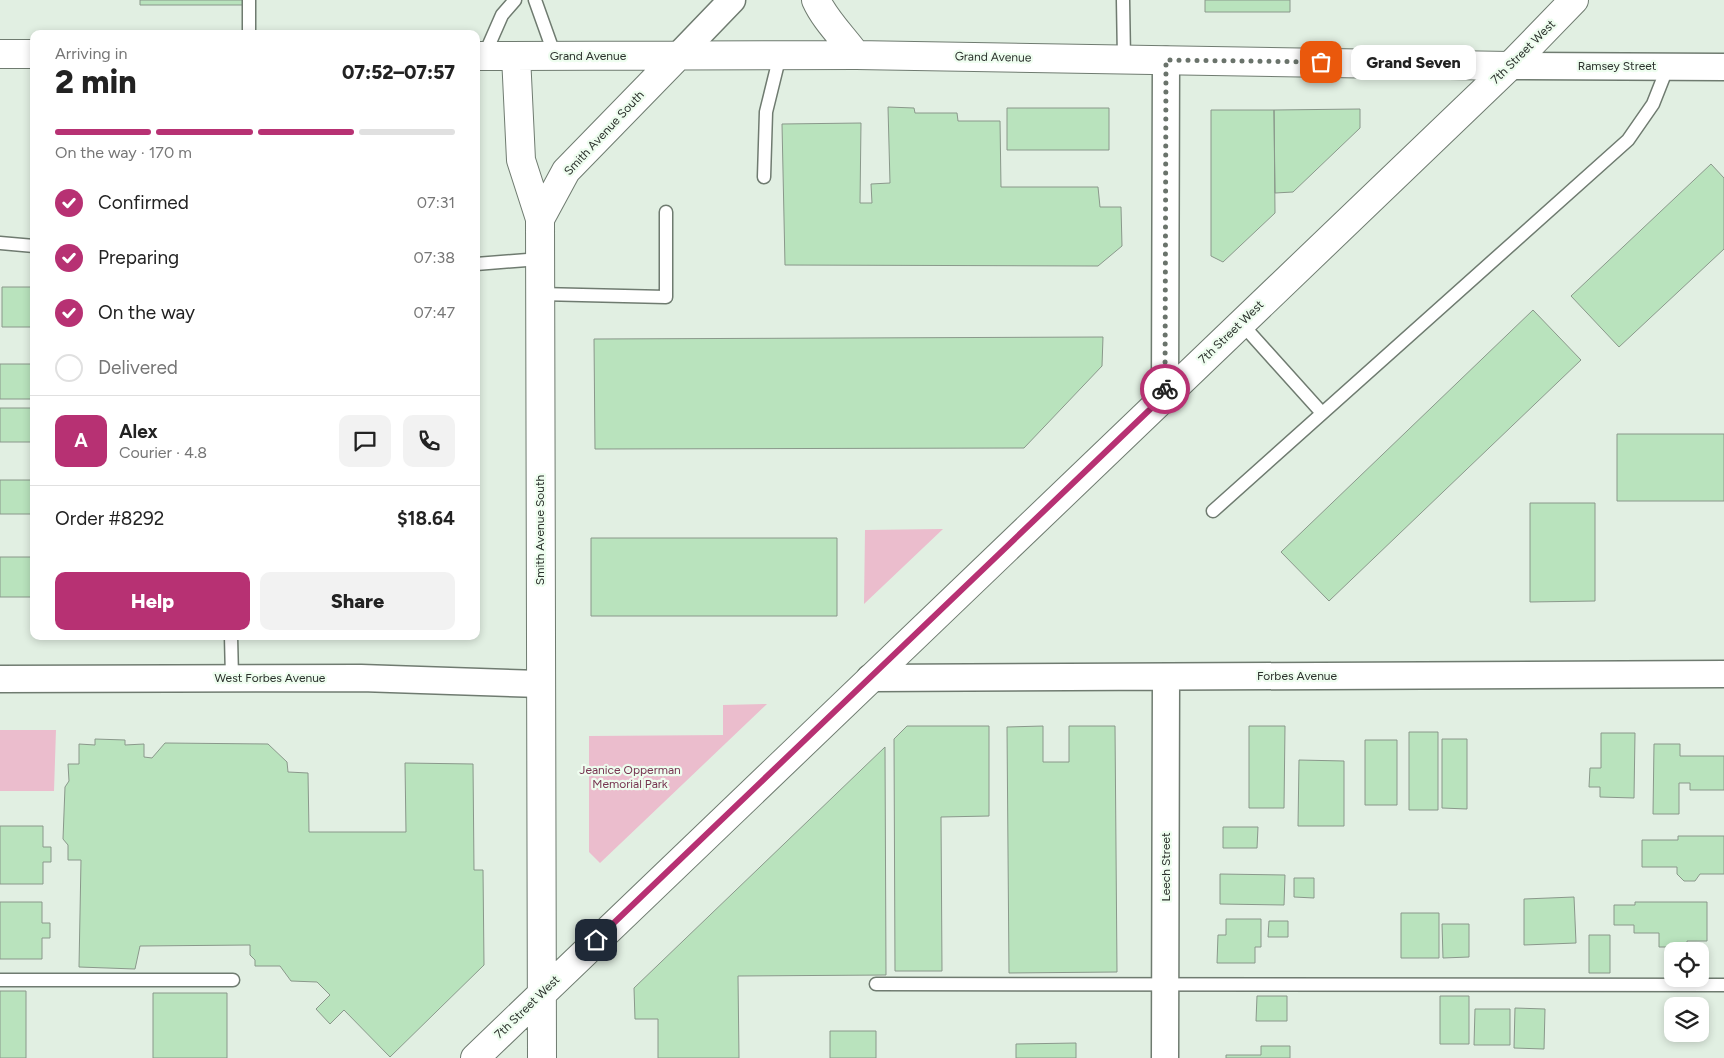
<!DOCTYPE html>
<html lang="en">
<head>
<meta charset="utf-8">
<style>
  :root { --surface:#fff; --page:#f2f2f2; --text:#222; --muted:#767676; --line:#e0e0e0; --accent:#b73173 }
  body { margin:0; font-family:Figtree,sans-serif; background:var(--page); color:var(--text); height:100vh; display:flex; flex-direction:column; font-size:19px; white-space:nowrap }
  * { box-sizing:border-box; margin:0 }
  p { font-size:16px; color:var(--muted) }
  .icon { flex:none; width:28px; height:28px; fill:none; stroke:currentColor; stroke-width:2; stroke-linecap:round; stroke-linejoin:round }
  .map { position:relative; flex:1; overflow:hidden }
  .side { position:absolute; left:30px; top:30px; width:450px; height:610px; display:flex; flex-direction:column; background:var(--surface); border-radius:10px; box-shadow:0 2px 8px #0003 }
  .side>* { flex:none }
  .controls { position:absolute; left:1664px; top:942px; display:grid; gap:10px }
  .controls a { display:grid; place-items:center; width:45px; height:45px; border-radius:10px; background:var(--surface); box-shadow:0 2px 8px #0003; font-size:25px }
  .pin { position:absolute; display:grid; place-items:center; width:42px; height:42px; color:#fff; margin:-21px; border-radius:10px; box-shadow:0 2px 8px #0006 }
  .courier { position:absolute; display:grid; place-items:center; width:50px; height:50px; margin:-25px; border:4px solid #b73173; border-radius:50%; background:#fff; color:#222; box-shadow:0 1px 6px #0007 }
  .bubble { position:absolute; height:35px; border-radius:10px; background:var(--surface); box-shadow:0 2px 8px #0003; font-size:16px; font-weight:800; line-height:35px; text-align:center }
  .summary em { font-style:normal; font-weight:800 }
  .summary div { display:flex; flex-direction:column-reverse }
  .summary { display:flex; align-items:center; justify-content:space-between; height:85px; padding:0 25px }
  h1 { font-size:32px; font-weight:800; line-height:38px }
  .bar { display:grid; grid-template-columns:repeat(4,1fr); gap:8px 5px; align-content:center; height:60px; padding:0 25px }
  .bar i { height:6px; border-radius:4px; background:var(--line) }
  .bar .selected { background:var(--accent) }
  .bar p { grid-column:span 4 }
  .line { display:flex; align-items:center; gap:12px; padding:0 25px; border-top:1px solid var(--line) }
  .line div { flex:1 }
  .round { display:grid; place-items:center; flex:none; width:52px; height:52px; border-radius:10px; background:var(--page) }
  ol { padding:0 25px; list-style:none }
  li { display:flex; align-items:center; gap:15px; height:55px }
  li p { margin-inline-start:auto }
  li .icon { padding:5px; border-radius:50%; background:var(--accent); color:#fff; stroke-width:4 }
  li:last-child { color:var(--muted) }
  li i { width:28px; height:28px; border:2px solid var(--line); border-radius:50% }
  .action { display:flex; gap:10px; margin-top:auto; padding:10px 25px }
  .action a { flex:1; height:58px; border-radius:10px; background:var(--accent); color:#fff; font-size:20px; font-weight:800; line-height:58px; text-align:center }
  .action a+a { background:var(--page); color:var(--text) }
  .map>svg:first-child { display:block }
  .green { fill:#ebbdcd }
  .building { fill:#b9e3bd; stroke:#8a988b }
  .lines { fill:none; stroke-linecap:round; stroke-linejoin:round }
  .service-casing { stroke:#6f7b70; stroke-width:15 }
  .minor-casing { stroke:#6f7b70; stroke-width:29 }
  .secondary-casing { stroke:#6f7b70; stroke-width:30 }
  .service { stroke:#fff; stroke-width:12 }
  .minor { stroke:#fff; stroke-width:26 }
  .secondary { stroke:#fff; stroke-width:28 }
  .done { stroke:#6a736b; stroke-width:5; stroke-dasharray:0 9 }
  .route { stroke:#b73173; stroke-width:6 }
  .labels { text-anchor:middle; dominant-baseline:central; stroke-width:4.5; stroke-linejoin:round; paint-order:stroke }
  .street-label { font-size:12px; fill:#2a302b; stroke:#eefdef }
  .park-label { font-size:12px; fill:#773551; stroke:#eefdef }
</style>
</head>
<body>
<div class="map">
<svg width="1724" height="1058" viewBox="0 0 1724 1058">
  <rect width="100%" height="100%" fill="#e1efe2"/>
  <path class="green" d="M943,529L864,604L865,530Z
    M767,704L600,863L589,852V736L723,735V705Z
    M0,730H56L54,791H0Z"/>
  <path class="building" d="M140,0H244V5H140Z
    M1205,0H1290V12H1205Z
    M888,107L914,108L915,113H957L958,121H1000L1001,187H1098L1100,207H1121L1122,246L1098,266L785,265L782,124L861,123L860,203H872L871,184L890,183Z
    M1007,108H1109V150H1007Z
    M1360,109V128L1293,192L1275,193L1274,110Z
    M1211,110H1274L1275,213L1223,262L1211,256Z
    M1711,164L1724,178V249L1619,347L1571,296Z
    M2,287H34V320H31V327H2Z
    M1533,310L1581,360L1329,601L1281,552Z
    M1103,337L1102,366L1024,448L595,449L594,339Z
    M0,364H34V399H0Z
    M0,408H34V442H0Z
    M1617,434H1724V501H1617Z
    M0,480H34V514H0Z
    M1530,503H1595V601L1530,602Z
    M591,538H837V616H591Z
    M0,557H34V597H0Z
    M907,726H989V816L941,817L942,971H895L894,739Z
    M1043,726V762H1069V726H1115L1117,972L1009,973L1007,727Z
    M1249,726H1285L1284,808H1249Z
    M1409,732H1438V810H1409Z
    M1601,733H1635L1634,798L1600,797V787H1589L1590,768H1601Z
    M95,739L125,740V745L144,744V757L152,758L165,743L268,744L287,762L288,772L308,773L309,832H406L405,763L473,764L474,870H483L484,965L390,1057L344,1010L330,1024L316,1009L330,995L317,982L291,981L280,966H255V960L250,955V945L140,946L135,969L79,967L81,860H68V845L63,839L65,787L69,781L68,764H79V744L95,745Z
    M1442,739H1467V809L1442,808Z
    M1365,740H1397V805H1365Z
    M1654,744H1680V756H1724V790H1690V783H1679V814H1653Z
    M885,747L886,975L738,976L739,1058H658V1019H635L634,988Z
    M1299,760L1344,761V826H1298Z
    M0,826H43V847H51V862H43V884H0Z
    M1223,827H1258L1257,848H1223Z
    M1678,836H1724V874H1700L1695,881H1684L1677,874V867H1642V840H1678Z
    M1220,874L1285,875L1284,905L1220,904Z
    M1294,878H1314V898L1294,897Z
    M1574,897L1576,943L1524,945V899Z
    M0,902H42V923H50V938H42V959H0Z
    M1635,902H1707V941H1687V947H1659V933H1634V925H1614V905H1635Z
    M1401,913H1439V958H1401Z
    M1226,919H1261V947H1255V963H1217L1218,935H1226Z
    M1269,921H1288V937H1268Z
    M1442,924H1469V957L1443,958Z
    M1589,935H1610V973H1589Z
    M0,991H26V1058H0Z
    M153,993H227V1058H153Z
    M1257,996H1287V1021H1256Z
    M1440,996H1469V1044H1440Z
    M1515,1008L1545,1009L1544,1049L1514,1048Z
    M1475,1009H1510V1045H1474Z
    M830,1031H876V1058H830Z
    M1076,1043V1058H1016V1044Z
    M1261,1046H1290V1058H1226V1055H1261Z"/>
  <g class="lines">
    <g class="service-casing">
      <path id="service" d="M249,0V34
        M535,0L555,56
        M1123,0L1124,59
        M484,56L502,15L515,0
        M764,177L766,112L780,55
        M0,243L34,246
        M476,264L540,259
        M540,294L666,297V212
        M1241,323L1322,413
        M1213,511L1628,140L1653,104L1668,66
        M231,636L232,678
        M0,980H233
        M876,984L1724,985"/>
    </g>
    <g class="minor-casing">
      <path id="minor" d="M679,55L732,0
        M1510,66L1724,67
        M1165,395L1166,60
        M870,678L1724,674
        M0,679L361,678L540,684
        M1165,1058L1166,677"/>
    </g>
    <g class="secondary-casing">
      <path id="secondary" d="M816,0C825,20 843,37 856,55
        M0,54H34
        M476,56L856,55L1510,66
        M516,56L521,160L540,219
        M475,1058L1510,66L1574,0
        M542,1058L540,219L566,171L679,55"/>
    </g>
    <use href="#service" class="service"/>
    <use href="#minor" class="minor"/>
    <use href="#secondary" class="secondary"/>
  </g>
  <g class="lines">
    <path class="done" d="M1165,389L1166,60L1321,62"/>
    <path class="route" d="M596,940L1165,395V389"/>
  </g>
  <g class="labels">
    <g class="street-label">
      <text transform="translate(1523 52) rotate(-45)">7th Street West</text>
      <text x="588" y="56">Grand Avenue</text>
      <text transform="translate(993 57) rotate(1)">Grand Avenue</text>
      <text x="1617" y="66">Ramsey Street</text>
      <text transform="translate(604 133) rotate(-47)">Smith Avenue South</text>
      <text transform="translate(1231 332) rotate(-44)">7th Street West</text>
      <text transform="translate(540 530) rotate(-90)">Smith Avenue South</text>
      <text x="1297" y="676">Forbes Avenue</text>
      <text x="270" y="678">West Forbes Avenue</text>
      <text transform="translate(1166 867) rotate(-90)">Leech Street</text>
      <text transform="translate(527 1007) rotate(-44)">7th Street West</text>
    </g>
    <g class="park-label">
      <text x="630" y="770">Jeanice Opperman<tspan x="630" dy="14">Memorial Park</tspan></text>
    </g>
  </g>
</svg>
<div class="controls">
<a><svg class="icon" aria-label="locate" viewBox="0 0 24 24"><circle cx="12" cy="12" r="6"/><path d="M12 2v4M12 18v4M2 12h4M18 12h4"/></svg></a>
<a><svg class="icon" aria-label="layers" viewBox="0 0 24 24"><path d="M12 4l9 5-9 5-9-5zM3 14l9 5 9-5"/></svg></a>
</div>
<div class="pin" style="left:1321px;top:62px;background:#ea580c"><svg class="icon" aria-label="bag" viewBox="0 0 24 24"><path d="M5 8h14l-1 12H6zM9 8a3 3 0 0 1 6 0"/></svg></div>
<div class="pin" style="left:596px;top:940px;background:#1f2937"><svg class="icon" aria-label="home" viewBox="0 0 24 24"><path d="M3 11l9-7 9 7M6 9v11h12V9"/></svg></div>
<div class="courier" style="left:1165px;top:389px"><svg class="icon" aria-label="bike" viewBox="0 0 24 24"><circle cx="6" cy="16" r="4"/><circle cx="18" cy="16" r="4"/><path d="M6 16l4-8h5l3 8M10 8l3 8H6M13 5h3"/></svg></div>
<div class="bubble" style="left:1351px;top:45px;width:125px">Grand Seven</div>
<section class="side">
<div class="summary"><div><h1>2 min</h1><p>Arriving in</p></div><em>07:52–07:57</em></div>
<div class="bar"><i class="selected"></i><i class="selected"></i><i class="selected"></i><i></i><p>On the way · 170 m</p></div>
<ol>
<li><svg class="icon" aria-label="check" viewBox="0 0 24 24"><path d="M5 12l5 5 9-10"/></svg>Confirmed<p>07:31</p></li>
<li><svg class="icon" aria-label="check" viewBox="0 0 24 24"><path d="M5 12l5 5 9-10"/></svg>Preparing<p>07:38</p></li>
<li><svg class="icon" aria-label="check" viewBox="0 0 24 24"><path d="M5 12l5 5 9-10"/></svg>On the way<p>07:47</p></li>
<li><i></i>Delivered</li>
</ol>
<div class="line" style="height:90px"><b class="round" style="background:var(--accent);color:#fff">A</b><div><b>Alex</b><p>Courier · 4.8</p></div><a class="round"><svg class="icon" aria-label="chat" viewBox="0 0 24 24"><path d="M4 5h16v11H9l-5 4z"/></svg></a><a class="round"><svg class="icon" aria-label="phone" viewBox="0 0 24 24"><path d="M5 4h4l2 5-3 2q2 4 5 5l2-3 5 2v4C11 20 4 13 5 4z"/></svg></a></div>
<div class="line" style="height:65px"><div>Order #8292</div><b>$18.64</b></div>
<div class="action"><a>Help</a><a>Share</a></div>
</section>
</div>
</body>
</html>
